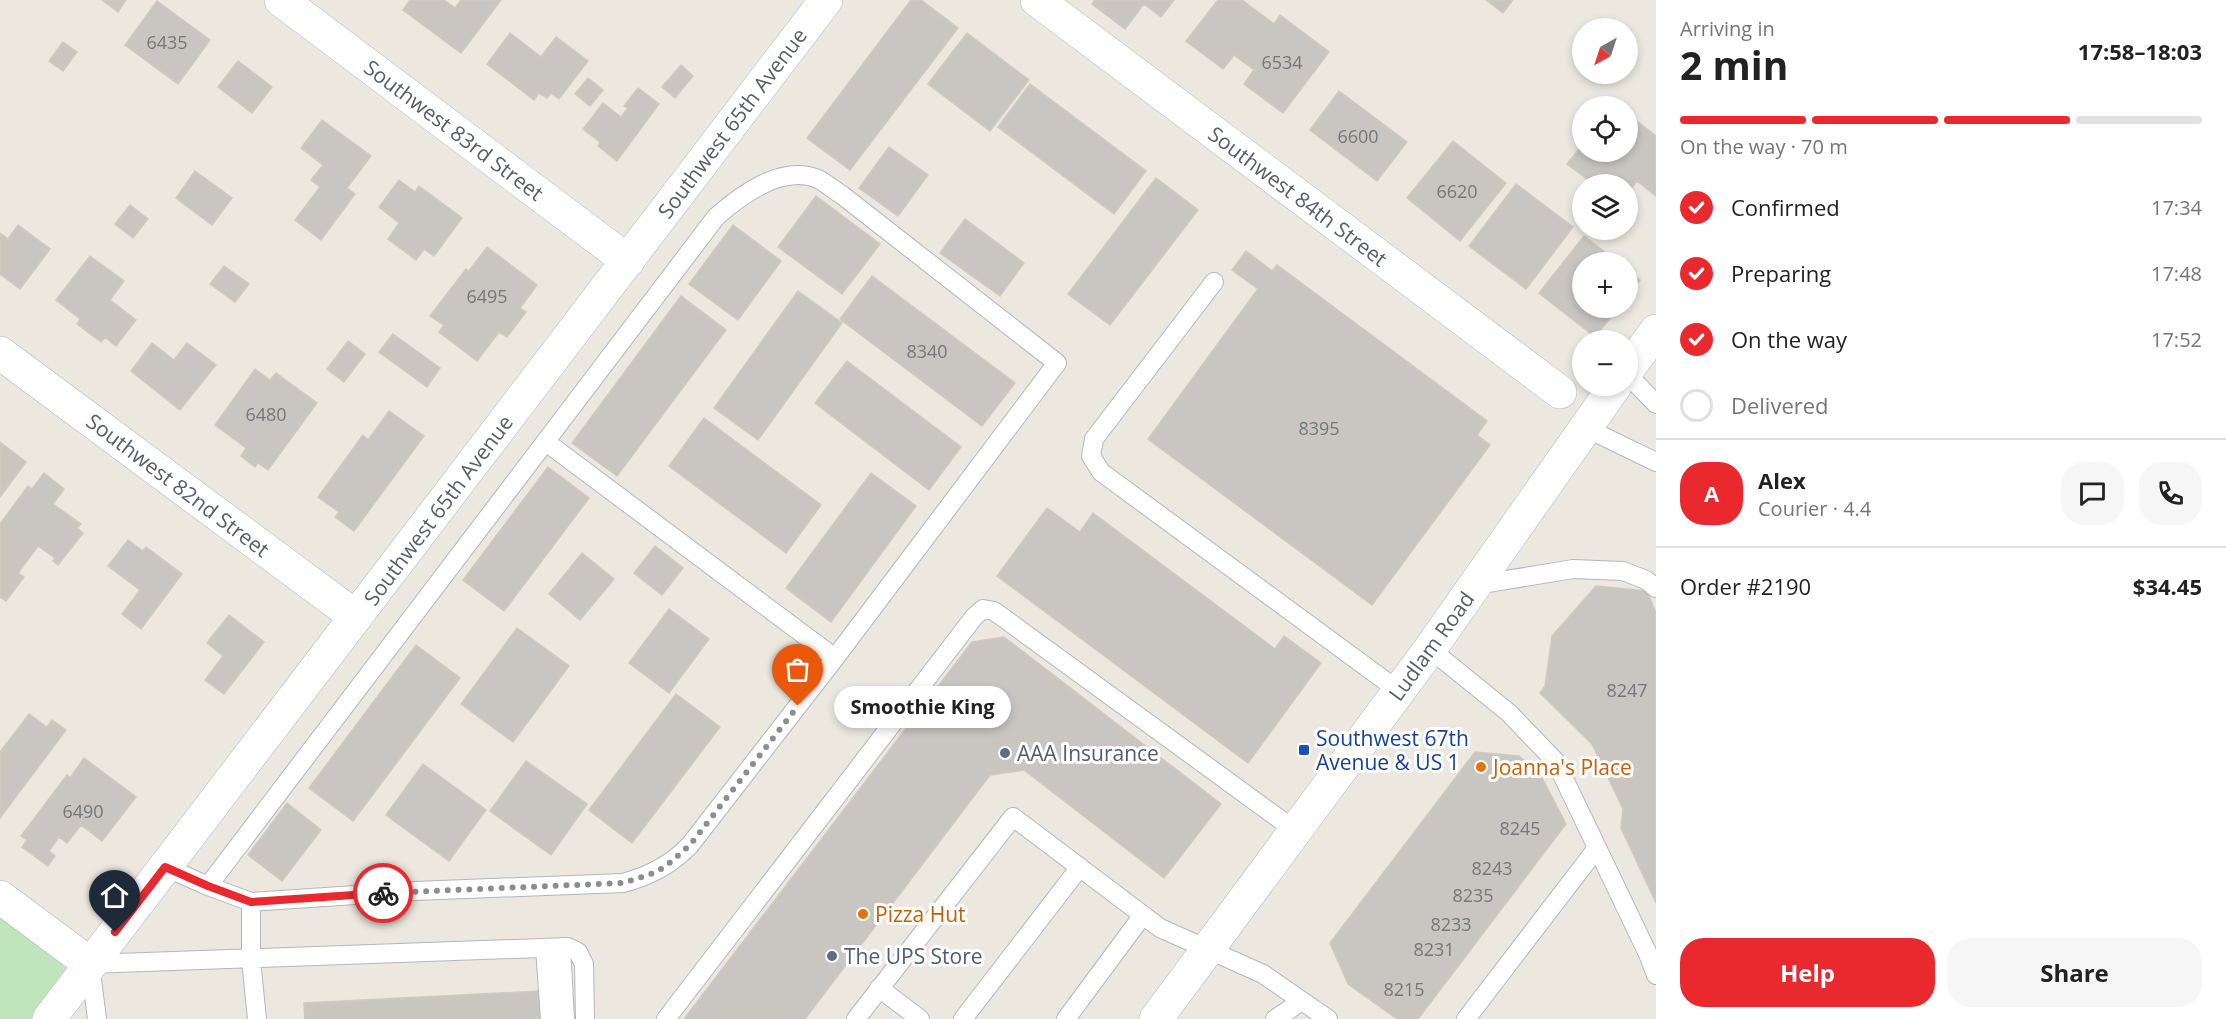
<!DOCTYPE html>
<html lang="en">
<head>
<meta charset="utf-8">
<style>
  :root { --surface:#fff; --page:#f6f6f6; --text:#222; --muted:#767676; --line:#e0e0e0; --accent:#ea292f }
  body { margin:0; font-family:"Open Sans",sans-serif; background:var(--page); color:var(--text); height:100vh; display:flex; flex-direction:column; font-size:22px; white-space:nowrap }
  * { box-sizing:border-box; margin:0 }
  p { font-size:20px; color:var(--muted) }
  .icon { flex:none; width:33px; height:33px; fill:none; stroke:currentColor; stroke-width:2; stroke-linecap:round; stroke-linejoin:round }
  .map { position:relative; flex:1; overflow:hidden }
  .drawer { display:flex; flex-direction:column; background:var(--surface); width:570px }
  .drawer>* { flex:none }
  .needle { width:39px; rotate:219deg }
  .tools { position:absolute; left:1572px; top:18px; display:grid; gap:12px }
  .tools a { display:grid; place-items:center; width:66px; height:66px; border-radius:50%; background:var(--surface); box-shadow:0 3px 9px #0003; font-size:30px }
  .pin { position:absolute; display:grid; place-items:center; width:51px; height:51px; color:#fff; margin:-62px -26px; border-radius:50% 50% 50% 0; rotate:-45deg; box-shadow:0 0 6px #0007 }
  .pin .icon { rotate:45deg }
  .courier { position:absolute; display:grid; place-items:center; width:60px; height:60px; margin:-30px; border:4px solid #ea292f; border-radius:50%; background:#fff; color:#222; box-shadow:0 2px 8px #0007 }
  .bubble { position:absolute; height:42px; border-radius:21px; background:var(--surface); box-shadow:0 3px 9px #0003; font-size:20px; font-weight:700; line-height:42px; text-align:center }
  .head em { font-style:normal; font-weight:700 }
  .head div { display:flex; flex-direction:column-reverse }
  .head { display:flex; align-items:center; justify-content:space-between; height:102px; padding:0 24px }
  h1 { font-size:39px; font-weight:700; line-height:45px }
  .bar { display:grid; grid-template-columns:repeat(4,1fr); gap:9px 6px; align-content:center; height:72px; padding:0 24px }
  .bar i { height:8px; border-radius:4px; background:var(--line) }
  .bar .on { background:var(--accent) }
  .bar p { grid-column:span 4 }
  .line { display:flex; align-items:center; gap:15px; padding:0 24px; border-top:2px solid var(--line) }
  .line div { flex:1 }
  .round { display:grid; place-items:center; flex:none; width:63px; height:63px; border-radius:24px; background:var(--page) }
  ol { padding:0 24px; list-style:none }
  li { display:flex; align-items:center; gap:18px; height:66px }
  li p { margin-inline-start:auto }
  li .icon { padding:6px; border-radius:50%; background:var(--accent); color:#fff; stroke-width:4 }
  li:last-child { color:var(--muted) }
  li i { width:33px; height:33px; border:3px solid var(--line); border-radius:50% }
  .cta { display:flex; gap:12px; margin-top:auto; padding:12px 24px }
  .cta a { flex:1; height:69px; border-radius:24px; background:var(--accent); color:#fff; font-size:24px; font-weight:700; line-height:69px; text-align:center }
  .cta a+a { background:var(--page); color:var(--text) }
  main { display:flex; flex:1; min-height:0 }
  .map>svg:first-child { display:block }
  .green { fill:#c0e5bc }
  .building { fill:#c9c5c0; stroke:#d1c9bf; stroke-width:1.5 }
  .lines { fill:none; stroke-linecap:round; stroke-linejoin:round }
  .lane-casing { stroke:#b3b7bb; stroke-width:20 }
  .street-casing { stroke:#b3b7bb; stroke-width:34 }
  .secondary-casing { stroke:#b2b7bb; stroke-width:34 }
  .lane { stroke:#fff; stroke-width:18 }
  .street { stroke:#fff; stroke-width:33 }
  .secondary { stroke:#fff; stroke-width:33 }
  .done { stroke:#8c8e8e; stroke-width:6; stroke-dasharray:0 10.8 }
  .route { stroke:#ea292f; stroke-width:8 }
  .transit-dot { fill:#1a4fb4; stroke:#fff; stroke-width:2 }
  .service-dot { fill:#5c6f8a; stroke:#fff; stroke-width:2 }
  .food-dot { fill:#e8710a; stroke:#fff; stroke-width:2 }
  .labels { text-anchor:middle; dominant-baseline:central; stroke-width:6; stroke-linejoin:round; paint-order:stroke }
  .number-label { font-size:18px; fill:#75787a }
  .street-label { font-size:21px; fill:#595e62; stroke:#fff }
  .transit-label { font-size:21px; fill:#164399; stroke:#fff; text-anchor:start }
  .service-label { font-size:21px; fill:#4e5e75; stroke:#fff; text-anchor:start }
  .food-label { font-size:21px; fill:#c56008; stroke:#fff; text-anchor:start }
</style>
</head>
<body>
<main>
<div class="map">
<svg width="1656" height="1019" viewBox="0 0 1656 1019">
  <rect width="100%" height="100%" fill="#ece8e0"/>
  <path class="green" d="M0,918L70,970L31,1019H0Z"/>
  <path class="building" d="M102,0H126L118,12Z
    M410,0H444L455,8L461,0H501L461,53L403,10Z
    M911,0H921L958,28L850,170L807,138Z
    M1095,0H1174L1161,17L1144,4L1125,29L1092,4Z
    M1218,0H1242L1274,24L1280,15L1329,52L1283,113L1244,84L1254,70L1234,55L1223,69L1186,41Z
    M1486,0H1513L1503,13Z
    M157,1L210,40L178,84L125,45Z
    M510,33L541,57L556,37L588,61L559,99L551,93L547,98L539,93L534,100L487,64Z
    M967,33L1029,80L990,131L928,84Z
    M63,42L77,52L63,71L49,61Z
    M238,61L272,87L252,113L218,87Z
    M681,65L693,76L675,98L662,87Z
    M588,78L603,90L590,106L575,94Z
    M1030,84L1146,171L1114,214L998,127Z
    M638,88L659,104L617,161L598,146L600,142L583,129L603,103L621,117L628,108L624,106Z
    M1339,91L1407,142L1377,181L1310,130Z
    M1628,114L1656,136V196L1637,181L1628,193V184H1594L1567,164L1582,145V152H1628Z
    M322,120L371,156L347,188L355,194L321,240L295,220L320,187L311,180L323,165L301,148Z
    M1453,141L1506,183L1460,241L1407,198Z
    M889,147L928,175L898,216L859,188Z
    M195,171L232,198L212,225L176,198Z
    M1156,178L1198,210L1110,325L1068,294Z
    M399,180L415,192L419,186L462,218L434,256L424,249L416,260L388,239L399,223L379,207Z
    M1516,184L1573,227L1526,289L1469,246Z
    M816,196L880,244L842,294L778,247Z
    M130,205L148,219L133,238L115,224Z
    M965,219L1024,263L1000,296L940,253Z
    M18,225L50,249L20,289L0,274V233L8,239Z
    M733,225L781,261L738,320L689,284Z
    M1584,236L1618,262H1582V308H1618L1595,337L1539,293Z
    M487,247L537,285L520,308L526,312L507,337L499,332L477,361L439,332L444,325L430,316L466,269L469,271Z
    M1246,251L1272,271L1277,265L1487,421L1477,435L1490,445L1372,605L1148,439L1258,289L1232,270Z
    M90,256L124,281L110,300L136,320L116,346L105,337L101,342L77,324L80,319L56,300Z
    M224,266L249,284L235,302L210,284Z
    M1628,270L1640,280L1628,295Z
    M872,276L1015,383L982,426L840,319Z
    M798,291L842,323L758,440L714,408Z
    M681,296L726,330L617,476L572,443Z
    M393,334L440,368L427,387L379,352Z
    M348,341L365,354L344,382L327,369Z
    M152,343L174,360L187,343L216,365L180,410L131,371Z
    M847,361L961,447L929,490L815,403Z
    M255,369L270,380L276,373L317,403L268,470L258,463L255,467L241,456L246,448L215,425Z
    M389,411L424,436L354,531L335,517L339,512L318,497L363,435L368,440Z
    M704,418L821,505L786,553L669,466Z
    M0,442L26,462L0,497Z
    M548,467L589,498L504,611L463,580Z
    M44,473L64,489L53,504L81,524L77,528L83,533L58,565L53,561L55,558L38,546L18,573L24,577L6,601L0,597V524L28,486L32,489Z
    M871,473L916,506L831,622L786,588Z
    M1047,508L1080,532L1093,513L1275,649L1284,636L1321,663L1248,763L997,576Z
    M128,540L143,551L146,547L182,574L141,629L122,614L140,590L108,566Z
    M655,546L683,568L662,595L634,573Z
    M582,553L614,579L580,620L549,594Z
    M1596,586L1647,591L1656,613V903L1621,828L1623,809L1592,744L1540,693L1545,686L1552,636Z
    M669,609L709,639L669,693L629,663Z
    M229,615L264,642L224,694L205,680L223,656L207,643Z
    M517,628L569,666L513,742L461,704Z
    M1004,637L1221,804L1164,878L1024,770L990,775L805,1019H684L972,642Z
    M416,645L460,678L353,821L309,788Z
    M676,694L720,727L632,843L589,810Z
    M29,714L47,727L52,720L66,730L0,818V752Z
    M1475,752L1519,756L1540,774L1566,824L1418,1019H1397L1348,984L1330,943Z
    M84,758L136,797L102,841L81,825L67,843L59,837L49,851L55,856L48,866L22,847L27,840L21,836L67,775L70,778Z
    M526,761L587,804L551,855L490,811Z
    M423,764L486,810L449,861L386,815Z
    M287,803L321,830L282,881L248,855Z
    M540,991L541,1019H305L304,1003Z"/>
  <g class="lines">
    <g class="lane-casing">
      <path id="lane" d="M1214,282L1094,439L1091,456L1101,472L1399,691
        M1628,375L1656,404
        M1586,428L1656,462
        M546,442L835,658
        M1476,585L1573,569L1623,571L1646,580L1656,588
        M1430,649L1509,713L1556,762L1648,954L1656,975
        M165,867L208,886L251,902L415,891L623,883C650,876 671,865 690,845L835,658L1057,363L842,195C834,190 826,183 818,179C782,164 741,195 716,217L208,886
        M251,902V960L257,1019
        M561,947L565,1019
        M545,948L550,1019
        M879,988L920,1019
        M97,1019L90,964L568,947L578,952L584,964L585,1019
        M666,1019L974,617L983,609L994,611L1296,831
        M856,1019L1013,817L1160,928L1263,974L1328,1019
        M963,1019L1080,867
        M1066,1019L1143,915
        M1275,1019L1302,1001
        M1466,1019L1597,848"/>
    </g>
    <g class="street-casing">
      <path id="street" d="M281,0L628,261
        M1037,0L1560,392
        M0,353L356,617
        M0,897L90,964
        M49,1019L826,0"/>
    </g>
    <g class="secondary-casing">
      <path id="secondary" d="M1628,369L1656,331
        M1156,1019L1430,649L1615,386"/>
    </g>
    <use href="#lane" class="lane"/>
    <use href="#street" class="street"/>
    <use href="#secondary" class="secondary"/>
  </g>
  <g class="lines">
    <path class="done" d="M383,893L623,883L651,874L665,867L690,845L798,706"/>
    <path class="route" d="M115,932L165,867L208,886L251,902L383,893"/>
  </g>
  <rect class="transit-dot" x="1298" y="744" width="12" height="12" rx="3"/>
  <g class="service-dot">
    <circle cx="1005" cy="753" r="6"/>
    <circle cx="832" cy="956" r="6"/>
  </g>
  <g class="food-dot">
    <circle cx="1481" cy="767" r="6"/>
    <circle cx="863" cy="914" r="6"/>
  </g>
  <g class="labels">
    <g class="number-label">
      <text x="167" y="42">6435</text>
      <text x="1282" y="62">6534</text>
      <text x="1358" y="136">6600</text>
      <text x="1457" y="191">6620</text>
      <text x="487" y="296">6495</text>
      <text x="927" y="351">8340</text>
      <text x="266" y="414">6480</text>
      <text x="1319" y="428">8395</text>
      <text x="1627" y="690">8247</text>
      <text x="83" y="811">6490</text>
      <text x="1520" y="828">8245</text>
      <text x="1492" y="868">8243</text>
      <text x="1473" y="895">8235</text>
      <text x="1451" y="924">8233</text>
      <text x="1434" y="949">8231</text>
      <text x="1404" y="989">8215</text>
    </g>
    <g class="street-label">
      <text transform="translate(732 123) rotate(-53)">Southwest 65th Avenue</text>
      <text transform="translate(454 130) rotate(37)">Southwest 83rd Street</text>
      <text transform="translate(1298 196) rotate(37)">Southwest 84th Street</text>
      <text transform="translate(178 485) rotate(37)">Southwest 82nd Street</text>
      <text transform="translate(438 510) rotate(-53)">Southwest 65th Avenue</text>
      <text transform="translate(1431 646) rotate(-54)">Ludlam Road</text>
    </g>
    <g class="transit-label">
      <text x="1316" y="738">Southwest 67th<tspan x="1316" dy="24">Avenue &amp; US 1</tspan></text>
    </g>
    <g class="service-label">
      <text x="1017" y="753">AAA Insurance</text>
      <text x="844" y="956">The UPS Store</text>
    </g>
    <g class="food-label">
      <text x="1493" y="767">Joanna's Place</text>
      <text x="875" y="914">Pizza Hut</text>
    </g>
  </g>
</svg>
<div class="tools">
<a><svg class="needle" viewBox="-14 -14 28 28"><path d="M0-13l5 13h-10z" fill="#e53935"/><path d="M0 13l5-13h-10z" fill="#767676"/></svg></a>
<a><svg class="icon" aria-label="locate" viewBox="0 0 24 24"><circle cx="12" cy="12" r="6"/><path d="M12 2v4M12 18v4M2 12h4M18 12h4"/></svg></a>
<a><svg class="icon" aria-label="layers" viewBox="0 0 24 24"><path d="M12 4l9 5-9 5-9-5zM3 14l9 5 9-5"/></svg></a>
<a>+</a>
<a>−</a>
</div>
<div class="pin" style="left:798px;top:706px;background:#ea580c"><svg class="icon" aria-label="bag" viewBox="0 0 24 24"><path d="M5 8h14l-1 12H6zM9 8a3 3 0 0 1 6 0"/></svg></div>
<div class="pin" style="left:115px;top:932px;background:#1f2937"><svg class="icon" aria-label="home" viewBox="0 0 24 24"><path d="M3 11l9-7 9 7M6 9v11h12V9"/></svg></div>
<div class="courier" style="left:383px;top:893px"><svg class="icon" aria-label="bike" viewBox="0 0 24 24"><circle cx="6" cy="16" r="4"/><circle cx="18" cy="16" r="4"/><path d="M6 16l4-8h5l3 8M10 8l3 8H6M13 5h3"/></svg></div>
<div class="bubble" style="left:834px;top:686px;width:177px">Smoothie King</div>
</div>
<section class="drawer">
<div class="head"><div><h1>2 min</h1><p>Arriving in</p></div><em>17:58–18:03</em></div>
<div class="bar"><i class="on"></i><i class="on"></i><i class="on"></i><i></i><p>On the way · 70 m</p></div>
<ol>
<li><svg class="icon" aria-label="check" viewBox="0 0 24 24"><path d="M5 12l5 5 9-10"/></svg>Confirmed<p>17:34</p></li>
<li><svg class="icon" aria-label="check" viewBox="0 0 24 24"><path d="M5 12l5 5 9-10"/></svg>Preparing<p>17:48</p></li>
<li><svg class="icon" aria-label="check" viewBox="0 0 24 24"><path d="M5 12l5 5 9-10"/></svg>On the way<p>17:52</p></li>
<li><i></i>Delivered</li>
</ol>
<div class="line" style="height:108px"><b class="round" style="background:var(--accent);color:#fff">A</b><div><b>Alex</b><p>Courier · 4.4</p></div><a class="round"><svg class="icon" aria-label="chat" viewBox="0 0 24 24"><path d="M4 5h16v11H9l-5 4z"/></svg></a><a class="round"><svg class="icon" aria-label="phone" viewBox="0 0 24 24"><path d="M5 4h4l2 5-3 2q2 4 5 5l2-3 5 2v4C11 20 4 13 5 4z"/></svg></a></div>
<div class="line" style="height:78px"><div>Order #2190</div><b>$34.45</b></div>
<div class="cta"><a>Help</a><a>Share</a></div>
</section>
</main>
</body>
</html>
